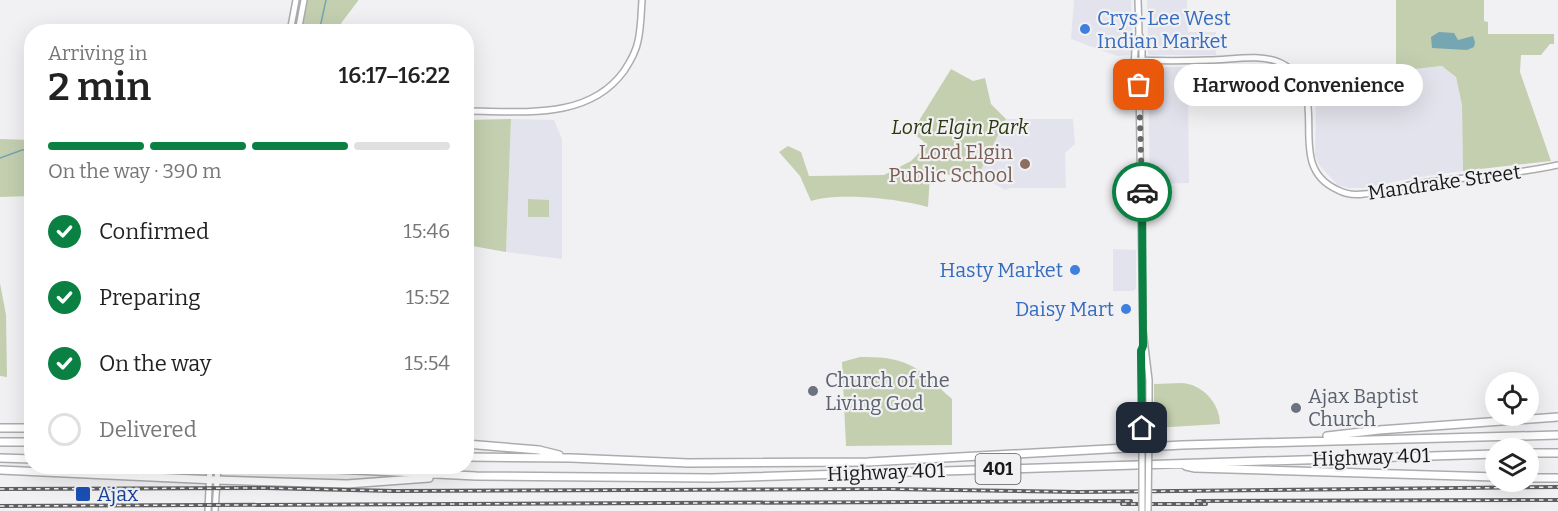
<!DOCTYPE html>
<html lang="en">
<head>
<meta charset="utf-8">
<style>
  :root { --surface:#fff; --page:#f2f2f2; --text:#222; --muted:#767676; --line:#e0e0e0; --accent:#0b8043 }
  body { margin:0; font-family:Bitter,serif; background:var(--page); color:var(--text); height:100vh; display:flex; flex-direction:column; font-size:22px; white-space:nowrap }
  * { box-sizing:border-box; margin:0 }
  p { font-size:20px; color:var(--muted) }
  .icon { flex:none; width:33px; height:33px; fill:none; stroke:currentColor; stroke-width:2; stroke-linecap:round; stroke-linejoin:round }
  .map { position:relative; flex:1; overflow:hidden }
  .panel { position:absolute; left:24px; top:24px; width:450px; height:450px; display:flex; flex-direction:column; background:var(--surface); border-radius:24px; box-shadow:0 6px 24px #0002 }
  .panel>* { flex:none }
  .tools { position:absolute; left:1485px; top:372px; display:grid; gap:12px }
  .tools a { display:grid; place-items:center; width:54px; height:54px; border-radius:50%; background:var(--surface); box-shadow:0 6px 24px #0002; font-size:30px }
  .pin { position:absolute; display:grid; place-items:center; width:51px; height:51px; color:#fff; margin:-26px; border-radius:12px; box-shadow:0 3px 9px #0006 }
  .courier { position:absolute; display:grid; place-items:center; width:60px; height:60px; margin:-30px; border:4px solid #0b8043; border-radius:50%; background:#fff; color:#222; box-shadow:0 2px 8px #0007 }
  .bubble { position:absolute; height:42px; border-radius:21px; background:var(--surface); box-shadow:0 6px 24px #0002; font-size:20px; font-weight:600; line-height:42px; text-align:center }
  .headline em { font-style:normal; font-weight:600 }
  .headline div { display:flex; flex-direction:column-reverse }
  .headline { display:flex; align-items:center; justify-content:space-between; height:102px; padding:0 24px }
  h1 { font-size:39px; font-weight:600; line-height:45px }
  .bar { display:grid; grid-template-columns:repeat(4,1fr); gap:9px 6px; align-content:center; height:72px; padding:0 24px }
  .bar i { height:8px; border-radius:4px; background:var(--line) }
  .bar .selected { background:var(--accent) }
  .bar p { grid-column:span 4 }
  ol { padding:0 24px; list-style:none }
  li { display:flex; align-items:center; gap:18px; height:66px }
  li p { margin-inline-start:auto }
  li .icon { padding:6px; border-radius:50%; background:var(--accent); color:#fff; stroke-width:4 }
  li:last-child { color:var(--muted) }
  li i { width:33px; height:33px; border:3px solid var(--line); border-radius:50% }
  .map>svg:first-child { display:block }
  .built { fill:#e3e3ed }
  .green { fill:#c4cfb0 }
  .water { fill:#76a6b2 }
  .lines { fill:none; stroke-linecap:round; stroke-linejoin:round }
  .stream { stroke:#76a6b2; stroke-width:1.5 }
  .secondary-casing { stroke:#acacae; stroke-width:8 }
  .highway-casing { stroke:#acacae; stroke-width:10 }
  .secondary { stroke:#fff; stroke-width:5 }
  .highway { stroke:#fff; stroke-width:7 }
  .rail-casing { stroke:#5f5f61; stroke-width:4 }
  .rail { stroke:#f1f1f4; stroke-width:1.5; stroke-dasharray:4.5; stroke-linecap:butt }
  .secondary-bridge-casing { stroke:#acacae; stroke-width:8; stroke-linecap:butt }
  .secondary-bridge { stroke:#fff; stroke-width:5 }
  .done { stroke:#656566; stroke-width:6; stroke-dasharray:0 10.8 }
  .route { stroke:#0b8043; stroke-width:8 }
  .shop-dot { fill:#3f7fe0; stroke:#f1f1f4; stroke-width:2 }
  .education-dot { fill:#8d6e63; stroke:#f1f1f4; stroke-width:2 }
  .worship-dot { fill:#6b7280; stroke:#f1f1f4; stroke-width:2 }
  .transit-dot { fill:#1a4fb4; stroke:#f1f1f4; stroke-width:2 }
  .labels { text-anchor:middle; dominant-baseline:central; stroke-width:4.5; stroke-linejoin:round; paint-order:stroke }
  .shield { fill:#f1f1f4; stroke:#5a5a5b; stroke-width:1.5 }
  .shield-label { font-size:18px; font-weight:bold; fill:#19191a }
  .shop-label { font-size:20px; fill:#366cbe; stroke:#f1f1f4; text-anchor:end }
  .park-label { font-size:20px; font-style:italic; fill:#2c380c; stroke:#f1f1f4 }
  .education-label { font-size:20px; fill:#785e54; stroke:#f1f1f4; text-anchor:end }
  .street-label { font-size:20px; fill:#19191a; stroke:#f1f1f4 }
  .worship-label { font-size:20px; fill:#5b616d; stroke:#f1f1f4; text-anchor:start }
  .transit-label { font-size:20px; fill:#164399; stroke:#f1f1f4; text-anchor:start }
</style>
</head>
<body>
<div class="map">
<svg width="1558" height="511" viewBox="0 0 1558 511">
  <rect width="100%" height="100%" fill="#f1f1f4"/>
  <path class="built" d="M1074,0H1131L1133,51L1130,55L1117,56L1071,39Z
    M1147,0H1187L1188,32H1216V55H1150L1148,53Z
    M1443,66L1456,77L1462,105L1463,171L1413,178L1365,188H1349L1338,185L1319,165L1315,155L1316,101L1346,83L1385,86L1394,76L1396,71Z
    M1148,67H1203V94L1188,95L1189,183L1150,184Z
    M511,119L554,120L562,139V259L506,252Z
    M1006,119H1073L1075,144L1065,153L1066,188H1011L1005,190L979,175Z
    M1113,249L1136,250V288L1134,291H1113Z"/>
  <path class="green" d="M306,0H358V1L342,22L337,31L300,32Z
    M1396,0H1484V21L1488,22V34H1554V44H1550L1541,55H1521L1520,72L1551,161L1463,171L1462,105L1456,77L1442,66L1396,71Z
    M951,69L973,81L985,78L991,104L1006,119L979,174L930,175L928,207C899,199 840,192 811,201L800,176L779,152L788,146L801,152L809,176L884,175L911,161L924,148V142L912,132Z
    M511,119L506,252L467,245V120Z
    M0,139L31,140V196L0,197Z
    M528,199L549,200V217H528Z
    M0,283L6,315L7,377L0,376Z
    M860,357C909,356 918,368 952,399V445L846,446L842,362Z
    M1182,383C1202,384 1220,403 1220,424L1154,428V384Z"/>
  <path class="water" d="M1439,32L1454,33L1458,40L1473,36L1475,42L1474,47L1467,50L1432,48L1431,37Z"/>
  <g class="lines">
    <path class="stream" d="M319,32L326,0
      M0,158L22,150H32"/>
    <g class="secondary-casing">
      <path id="secondary" d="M1138,0L1139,34L1142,42V78L1139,85L1143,330L1149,380V428
        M290,32L296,0
        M298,32L304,0
        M1139,34C1134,47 1132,70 1139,83
        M1136,60C1160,61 1184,61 1209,60C1230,60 1261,53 1281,63C1337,91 1280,165 1338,190C1345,194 1356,195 1364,194C1384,193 1403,185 1422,183C1467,177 1514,175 1558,165
        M466,111C521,111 588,121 624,71C630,62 636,52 638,41C641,28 641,14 642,0
        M1142,428L1141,351L1143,347
        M208,511L210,466
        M215,511L218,466"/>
    </g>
    <g class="highway-casing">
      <path id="highway" d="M0,428H32
        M1327,436L1379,430L1558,417
        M0,442H32
        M466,444L539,450L559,455
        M1528,453H1558
        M466,457L571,458L688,463L868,462L1182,445L1558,435
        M0,458L32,459
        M276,466L476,476L712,478L1496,454
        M1186,466L1195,468L1496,477
        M0,470L216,480L347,484L429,478
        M1528,478H1558"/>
    </g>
    <use href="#secondary" class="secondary"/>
    <use href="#highway" class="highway"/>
    <g class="rail-casing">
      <path id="rail" d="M0,489L265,488L394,491L889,489L1078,492L1558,487
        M1197,501L1558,500
        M1122,504H1206
        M0,506L1131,501"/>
    </g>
    <use href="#rail" class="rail"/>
    <g class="secondary-bridge-casing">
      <path id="secondary-bridge" d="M1142,511V428
        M1148,511L1149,428"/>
    </g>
    <use href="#secondary-bridge" class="secondary-bridge"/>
  </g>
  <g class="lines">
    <path class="done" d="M1139,85L1142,192"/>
    <path class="route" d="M1142,192L1143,346L1141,351L1142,428"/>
  </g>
  <g class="shop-dot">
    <circle cx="1085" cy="29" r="6"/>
    <circle cx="1075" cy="270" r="6"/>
    <circle cx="1126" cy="309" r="6"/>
  </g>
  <circle class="education-dot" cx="1025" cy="164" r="6"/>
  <g class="worship-dot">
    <circle cx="813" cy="391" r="6"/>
    <circle cx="1296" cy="408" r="6"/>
  </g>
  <rect class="transit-dot" x="75" y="486" width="16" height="16" rx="3"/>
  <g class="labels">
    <rect class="shield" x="975.5" y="454" width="45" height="30" rx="4.5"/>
    <g class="shield-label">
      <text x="998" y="469">401</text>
    </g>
    <g class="shop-label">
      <text x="1097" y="18" text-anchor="start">Crys-Lee West<tspan x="1097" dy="23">Indian Market</tspan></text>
      <text x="1063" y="270">Hasty Market</text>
      <text x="1114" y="309">Daisy Mart</text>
    </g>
    <g class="park-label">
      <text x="960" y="127">Lord Elgin Park</text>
    </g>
    <g class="education-label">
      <text x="1013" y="152">Lord Elgin<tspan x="1013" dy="23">Public School</tspan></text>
    </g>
    <g class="street-label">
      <text transform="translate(1444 182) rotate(-8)">Mandrake Street</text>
      <text transform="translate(1371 457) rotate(-2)">Highway 401</text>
      <text transform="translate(886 472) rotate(-2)">Highway 401</text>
    </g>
    <g class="worship-label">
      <text x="825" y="380">Church of the<tspan x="825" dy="23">Living God</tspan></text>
      <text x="1308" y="396">Ajax Baptist<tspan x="1308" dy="23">Church</tspan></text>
    </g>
    <g class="transit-label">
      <text x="97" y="494">Ajax</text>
    </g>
  </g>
</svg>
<div class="tools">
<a><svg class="icon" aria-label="locate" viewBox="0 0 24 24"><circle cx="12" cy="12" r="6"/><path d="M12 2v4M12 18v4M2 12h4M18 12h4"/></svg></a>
<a><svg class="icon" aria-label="layers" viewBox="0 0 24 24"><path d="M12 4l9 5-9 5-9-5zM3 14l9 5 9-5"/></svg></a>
</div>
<div class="pin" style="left:1139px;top:85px;background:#ea580c"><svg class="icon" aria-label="bag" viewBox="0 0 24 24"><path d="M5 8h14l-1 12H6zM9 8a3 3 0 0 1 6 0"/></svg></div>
<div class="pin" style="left:1142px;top:428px;background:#1f2937"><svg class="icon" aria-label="home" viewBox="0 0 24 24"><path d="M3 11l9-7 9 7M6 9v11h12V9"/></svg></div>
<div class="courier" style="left:1142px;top:192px"><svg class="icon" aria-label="car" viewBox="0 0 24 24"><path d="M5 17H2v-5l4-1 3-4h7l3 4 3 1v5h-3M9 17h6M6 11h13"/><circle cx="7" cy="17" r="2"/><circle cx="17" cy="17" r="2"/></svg></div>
<div class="bubble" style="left:1174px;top:64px;width:249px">Harwood Convenience</div>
<section class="panel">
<div class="headline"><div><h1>2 min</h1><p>Arriving in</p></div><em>16:17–16:22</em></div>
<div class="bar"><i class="selected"></i><i class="selected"></i><i class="selected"></i><i></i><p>On the way · 390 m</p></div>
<ol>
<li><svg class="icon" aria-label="check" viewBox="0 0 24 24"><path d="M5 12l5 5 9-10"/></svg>Confirmed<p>15:46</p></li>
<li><svg class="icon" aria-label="check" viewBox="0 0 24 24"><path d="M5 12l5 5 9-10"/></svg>Preparing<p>15:52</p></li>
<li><svg class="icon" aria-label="check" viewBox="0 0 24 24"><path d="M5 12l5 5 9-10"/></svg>On the way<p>15:54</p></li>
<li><i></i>Delivered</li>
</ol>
</section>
</div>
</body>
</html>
